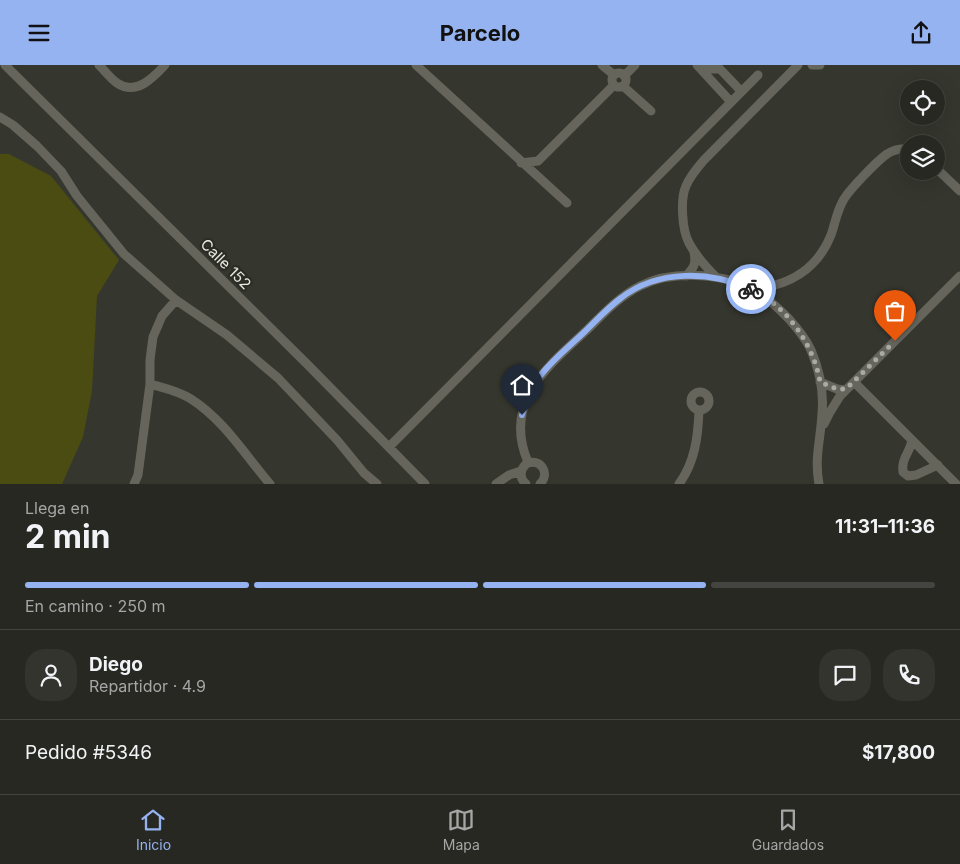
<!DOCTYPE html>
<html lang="es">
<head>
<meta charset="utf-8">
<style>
  :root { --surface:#282822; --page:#34342f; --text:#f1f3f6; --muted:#a5a6a5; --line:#444440; --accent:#95b2f1 }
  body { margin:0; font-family:Inter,sans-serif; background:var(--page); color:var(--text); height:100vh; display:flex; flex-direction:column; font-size:19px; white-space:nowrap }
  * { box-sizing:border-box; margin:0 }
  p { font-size:16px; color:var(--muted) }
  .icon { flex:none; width:28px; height:28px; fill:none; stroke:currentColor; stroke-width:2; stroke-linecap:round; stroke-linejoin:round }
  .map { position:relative; height:419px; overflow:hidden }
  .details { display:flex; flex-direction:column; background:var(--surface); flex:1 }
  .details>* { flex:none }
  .fabs { position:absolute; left:900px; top:15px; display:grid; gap:10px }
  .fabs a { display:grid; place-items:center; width:45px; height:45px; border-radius:50%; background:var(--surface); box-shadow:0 5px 20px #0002,0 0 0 1px var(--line); font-size:25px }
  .pin { position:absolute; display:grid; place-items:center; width:42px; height:42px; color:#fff; margin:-51px -21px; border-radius:50% 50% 50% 0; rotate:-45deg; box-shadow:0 0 5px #0007 }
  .pin .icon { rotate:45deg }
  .courier { position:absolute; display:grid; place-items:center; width:50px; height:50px; margin:-25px; border:4px solid #95b2f1; border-radius:50%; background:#fff; color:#222; box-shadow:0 1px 6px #0007 }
  .summary em { font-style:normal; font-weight:700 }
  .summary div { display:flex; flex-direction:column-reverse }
  .summary { display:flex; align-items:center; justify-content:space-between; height:85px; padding:0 25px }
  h1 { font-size:32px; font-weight:700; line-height:38px }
  .bar { display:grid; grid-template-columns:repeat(4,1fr); gap:8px 5px; align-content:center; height:60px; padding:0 25px }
  .bar i { height:6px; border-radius:4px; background:var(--line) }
  .bar .active { background:var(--accent) }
  .bar p { grid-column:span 4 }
  .line { display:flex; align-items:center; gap:12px; padding:0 25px; border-top:1px solid var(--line) }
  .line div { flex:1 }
  .round { display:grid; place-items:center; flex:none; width:52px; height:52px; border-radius:20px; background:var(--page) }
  header { display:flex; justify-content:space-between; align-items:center; height:65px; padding:0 25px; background:var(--accent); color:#111; font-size:22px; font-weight:700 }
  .dock { display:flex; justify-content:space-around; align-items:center; height:70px; border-top:1px solid var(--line); background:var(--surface); font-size:14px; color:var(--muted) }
  .dock a { display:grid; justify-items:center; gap:2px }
  .dock .active { color:var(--accent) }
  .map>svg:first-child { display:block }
  .green { fill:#4b4c12 }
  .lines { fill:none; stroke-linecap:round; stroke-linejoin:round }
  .minor { stroke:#65655c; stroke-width:9 }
  .done { stroke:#a9aaa4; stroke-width:5; stroke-dasharray:0 9 }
  .route { stroke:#95b2f1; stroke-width:6 }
  .labels { text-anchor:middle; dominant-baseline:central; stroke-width:4.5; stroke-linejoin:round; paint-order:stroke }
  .street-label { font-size:15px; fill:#e8e8e3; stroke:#2b2c24 }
</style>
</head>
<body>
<header><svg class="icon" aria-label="menu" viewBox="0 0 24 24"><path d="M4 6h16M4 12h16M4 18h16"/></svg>Parcelo<svg class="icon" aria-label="share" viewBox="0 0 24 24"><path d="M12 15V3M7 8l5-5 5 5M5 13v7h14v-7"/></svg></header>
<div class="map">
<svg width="960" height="419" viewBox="0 0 960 419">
  <rect width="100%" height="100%" fill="#35362e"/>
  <path class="green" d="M0,89H9L51,111L119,195L97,231L92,326L83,372L62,419H0Z"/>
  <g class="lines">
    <path class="minor" d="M5,0L308,300L425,419
      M99,0C105,6 110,13 117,18C136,31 153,13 165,0
      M416,0L567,138
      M602,0L614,10
      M697,0L731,37
      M707,0L711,4H720L741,26
      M812,0H820
      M612 15a7 7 0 1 1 14 0a7 7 0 1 1-14 0Z
      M624,11L635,0
      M623,21L651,46
      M0,52L13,60L37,81L61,106L77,131L124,189L176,235L227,270L278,313L337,375L364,408L377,419
      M521,98L538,96L614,20
      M936,103L960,126
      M686,211C695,202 696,198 694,187
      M716,212C706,202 696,191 689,178C682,165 680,134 686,121C690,111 697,103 704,95L798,0
      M753,224C788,221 817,205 831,170C835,159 837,145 844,134C850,124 877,96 887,89C893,85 901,83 909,84
      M820,317L837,324L846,325
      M854,317L956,419
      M150,319C164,323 179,326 191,334C224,355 245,390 270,419
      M691 336a9 9 0 1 1 18 0a9 9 0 1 1-18 0Z
      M824,359L830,347L840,331L960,211
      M912,375C910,388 901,393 903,407L908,411L916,410L938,400
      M389,382L758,10
      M528,397C502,337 548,301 588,264C604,248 620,231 640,221C674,204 730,208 761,229C771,236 780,245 789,254C797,263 806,274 811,285C819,304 824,327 822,348C821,374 814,392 819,419
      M134,419L138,410L150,319V295L153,272L162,251L176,235
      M496,419L509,410L521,406
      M526,419C519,413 520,405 526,399C540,392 551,408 540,419
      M679,419C695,397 698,372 699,345"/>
  </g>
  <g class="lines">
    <path class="done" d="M751,224C786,240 814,280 820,317L837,324H846L895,276"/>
    <path class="route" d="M522,350C532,312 551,298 579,272C593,259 606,244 621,233C658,204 710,206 751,224"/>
  </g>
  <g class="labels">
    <g class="street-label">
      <text transform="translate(226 199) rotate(45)">Calle 152</text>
    </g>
  </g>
</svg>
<div class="fabs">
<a><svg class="icon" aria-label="locate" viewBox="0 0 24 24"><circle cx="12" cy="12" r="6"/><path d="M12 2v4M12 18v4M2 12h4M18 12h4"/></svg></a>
<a><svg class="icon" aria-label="layers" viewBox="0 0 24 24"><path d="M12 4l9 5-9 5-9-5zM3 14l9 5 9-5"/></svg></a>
</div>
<div class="pin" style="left:895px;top:276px;background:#ea580c"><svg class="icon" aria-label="bag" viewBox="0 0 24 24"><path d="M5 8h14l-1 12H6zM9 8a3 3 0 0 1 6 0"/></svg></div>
<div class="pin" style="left:522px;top:350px;background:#1f2937"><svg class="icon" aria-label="home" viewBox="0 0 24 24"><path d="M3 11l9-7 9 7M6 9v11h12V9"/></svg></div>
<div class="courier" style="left:751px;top:224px"><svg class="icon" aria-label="bike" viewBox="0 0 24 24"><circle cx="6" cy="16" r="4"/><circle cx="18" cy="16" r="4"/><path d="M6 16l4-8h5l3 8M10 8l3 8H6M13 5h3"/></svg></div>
</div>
<section class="details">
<div class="summary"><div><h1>2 min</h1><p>Llega en</p></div><em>11:31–11:36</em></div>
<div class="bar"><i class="active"></i><i class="active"></i><i class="active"></i><i></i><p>En camino · 250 m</p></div>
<div class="line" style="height:90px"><a class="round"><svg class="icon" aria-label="person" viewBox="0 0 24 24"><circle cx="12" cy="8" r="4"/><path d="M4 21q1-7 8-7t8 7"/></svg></a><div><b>Diego</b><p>Repartidor · 4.9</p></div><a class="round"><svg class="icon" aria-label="chat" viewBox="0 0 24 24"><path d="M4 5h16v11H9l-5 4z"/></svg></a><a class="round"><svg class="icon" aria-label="phone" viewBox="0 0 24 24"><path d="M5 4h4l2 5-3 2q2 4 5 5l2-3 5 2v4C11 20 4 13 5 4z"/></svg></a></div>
<div class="line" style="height:65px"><div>Pedido #5346</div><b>$17,800</b></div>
</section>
<nav class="dock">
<a class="active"><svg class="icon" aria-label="home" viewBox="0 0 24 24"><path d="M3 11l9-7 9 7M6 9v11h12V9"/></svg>Inicio</a>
<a><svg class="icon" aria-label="map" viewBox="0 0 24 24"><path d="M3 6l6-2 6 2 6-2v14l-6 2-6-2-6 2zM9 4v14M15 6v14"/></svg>Mapa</a>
<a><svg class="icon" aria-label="saved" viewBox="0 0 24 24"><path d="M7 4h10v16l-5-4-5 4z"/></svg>Guardados</a>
</nav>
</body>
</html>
